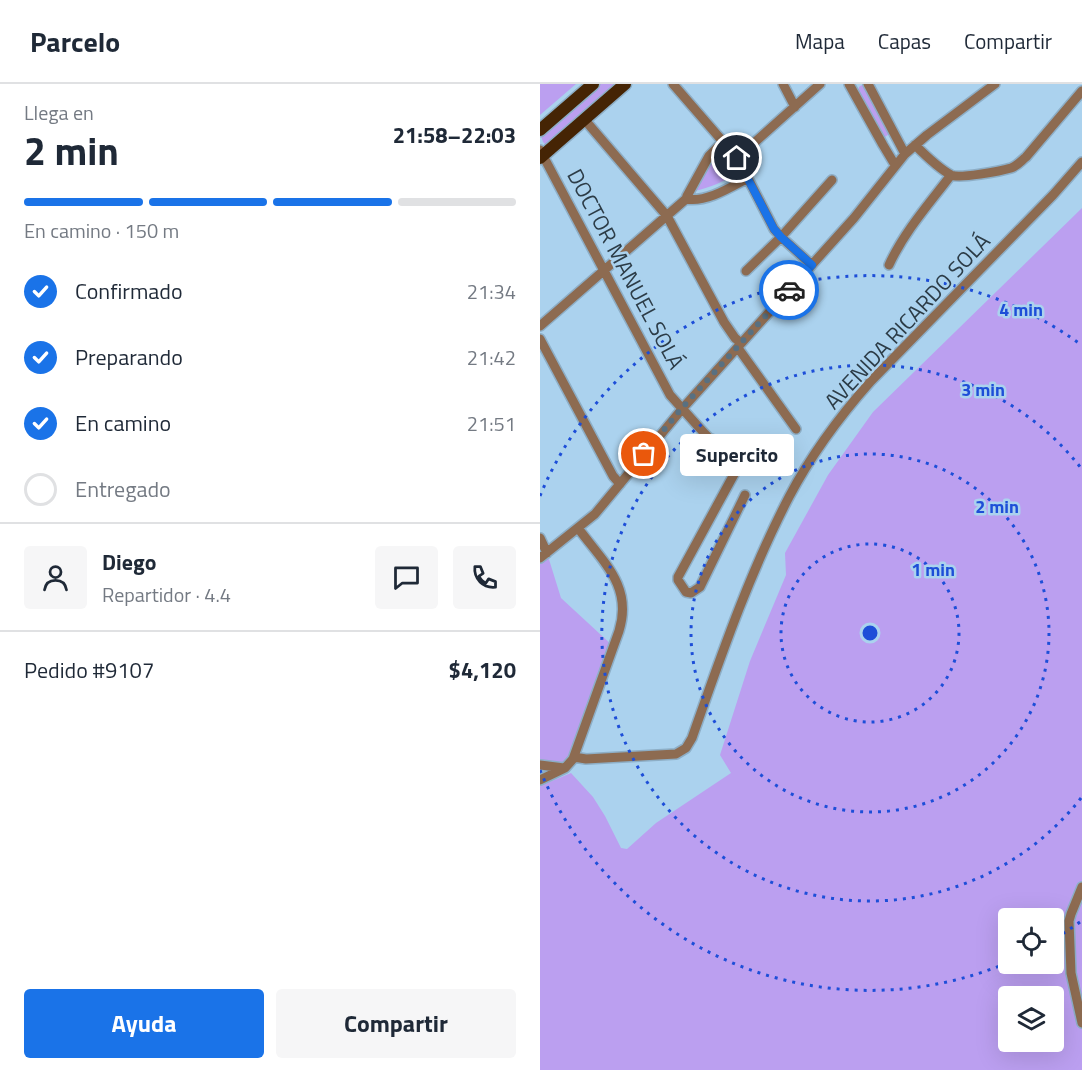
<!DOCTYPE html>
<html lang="es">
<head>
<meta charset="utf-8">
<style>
  :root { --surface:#fff; --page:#f6f6f7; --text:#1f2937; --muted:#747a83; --line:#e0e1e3; --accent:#1a73e8 }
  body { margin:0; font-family:"Titillium Web",sans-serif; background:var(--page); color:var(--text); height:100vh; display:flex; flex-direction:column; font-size:22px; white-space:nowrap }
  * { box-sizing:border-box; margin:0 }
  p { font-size:20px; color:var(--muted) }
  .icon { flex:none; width:33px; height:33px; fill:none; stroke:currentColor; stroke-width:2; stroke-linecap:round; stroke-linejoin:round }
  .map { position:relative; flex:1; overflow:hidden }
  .side { display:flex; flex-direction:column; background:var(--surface); width:540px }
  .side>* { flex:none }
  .controls { position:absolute; left:458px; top:824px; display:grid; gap:12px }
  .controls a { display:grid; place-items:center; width:66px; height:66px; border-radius:6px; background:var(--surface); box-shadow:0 6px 24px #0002; font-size:30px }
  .pin { position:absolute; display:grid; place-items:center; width:51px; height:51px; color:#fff; margin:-26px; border:3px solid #fff; border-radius:50%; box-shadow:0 2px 6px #0007 }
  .courier { position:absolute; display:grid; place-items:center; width:60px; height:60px; margin:-30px; border:4px solid #1a73e8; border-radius:50%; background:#fff; color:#222; box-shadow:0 2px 8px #0007 }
  .bubble { position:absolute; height:42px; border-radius:6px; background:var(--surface); box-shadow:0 6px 24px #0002; font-size:20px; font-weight:700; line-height:42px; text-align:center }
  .summary em { font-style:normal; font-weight:700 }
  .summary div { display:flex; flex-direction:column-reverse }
  .summary { display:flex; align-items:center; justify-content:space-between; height:102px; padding:0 24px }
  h1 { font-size:39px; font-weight:700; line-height:45px }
  .bar { display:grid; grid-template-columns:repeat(4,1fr); gap:9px 6px; align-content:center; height:72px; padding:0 24px }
  .bar i { height:8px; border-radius:4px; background:var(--line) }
  .bar .active { background:var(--accent) }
  .bar p { grid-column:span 4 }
  .line { display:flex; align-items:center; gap:15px; padding:0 24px; border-top:2px solid var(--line) }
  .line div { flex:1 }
  .round { display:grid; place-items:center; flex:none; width:63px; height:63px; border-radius:6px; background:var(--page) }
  ol { padding:0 24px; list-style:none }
  li { display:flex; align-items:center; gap:18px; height:66px }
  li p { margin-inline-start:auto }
  li .icon { padding:6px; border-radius:50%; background:var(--accent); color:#fff; stroke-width:4 }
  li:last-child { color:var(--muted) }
  li i { width:33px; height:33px; border:3px solid var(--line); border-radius:50% }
  .button { display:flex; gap:12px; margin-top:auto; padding:12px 24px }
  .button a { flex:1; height:69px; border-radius:6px; background:var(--accent); color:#fff; font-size:24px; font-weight:700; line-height:69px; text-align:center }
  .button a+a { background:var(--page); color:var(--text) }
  header { display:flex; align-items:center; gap:36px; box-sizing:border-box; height:84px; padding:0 30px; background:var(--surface); border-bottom:2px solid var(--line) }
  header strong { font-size:28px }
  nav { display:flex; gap:33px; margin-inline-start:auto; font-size:21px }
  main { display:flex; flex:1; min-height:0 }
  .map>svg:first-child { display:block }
  .green { fill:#bb9ff0; fill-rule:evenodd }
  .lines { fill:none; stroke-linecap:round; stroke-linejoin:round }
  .minor-casing { stroke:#8daec6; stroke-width:12 }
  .major-casing { stroke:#8daec6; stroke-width:15 }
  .minor { stroke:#8d6b51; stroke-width:9 }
  .major { stroke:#452404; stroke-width:12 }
  .done { stroke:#587081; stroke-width:6; stroke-dasharray:0 10.8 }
  .route { stroke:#1a73e8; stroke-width:8 }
  .ring { fill:none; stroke:#1d4ed8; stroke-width:3; stroke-dasharray:3 6 }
  .labels { text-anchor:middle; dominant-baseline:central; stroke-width:5; stroke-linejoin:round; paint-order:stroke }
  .street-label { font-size:22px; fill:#2c3c47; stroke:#abd2ee }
  .centre { fill:#1d4ed8; stroke:#abd2ee; stroke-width:3 }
  .ring-label { font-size:18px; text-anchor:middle; font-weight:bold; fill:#1d4ed8; stroke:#abd2ee; stroke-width:5; stroke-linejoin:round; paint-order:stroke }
</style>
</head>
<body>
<header>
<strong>Parcelo</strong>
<nav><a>Mapa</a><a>Capas</a><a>Compartir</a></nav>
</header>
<main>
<section class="side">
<div class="summary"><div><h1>2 min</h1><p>Llega en</p></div><em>21:58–22:03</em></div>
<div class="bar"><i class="active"></i><i class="active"></i><i class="active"></i><i></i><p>En camino · 150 m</p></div>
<ol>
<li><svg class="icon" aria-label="check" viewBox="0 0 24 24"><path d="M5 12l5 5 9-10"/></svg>Confirmado<p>21:34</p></li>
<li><svg class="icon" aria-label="check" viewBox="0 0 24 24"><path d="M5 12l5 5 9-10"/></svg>Preparando<p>21:42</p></li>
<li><svg class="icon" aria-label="check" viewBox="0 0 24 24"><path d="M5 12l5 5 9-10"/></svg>En camino<p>21:51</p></li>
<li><i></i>Entregado</li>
</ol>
<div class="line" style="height:108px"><a class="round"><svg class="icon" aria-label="person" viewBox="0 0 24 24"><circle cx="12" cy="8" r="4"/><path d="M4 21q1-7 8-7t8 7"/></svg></a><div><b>Diego</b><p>Repartidor · 4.4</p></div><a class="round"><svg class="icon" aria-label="chat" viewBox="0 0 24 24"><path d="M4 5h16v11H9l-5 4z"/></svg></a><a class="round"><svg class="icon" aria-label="phone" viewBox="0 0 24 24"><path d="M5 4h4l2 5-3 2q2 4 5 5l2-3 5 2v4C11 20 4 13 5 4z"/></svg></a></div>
<div class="line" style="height:78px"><div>Pedido #9107</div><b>$4,120</b></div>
<div class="button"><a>Ayuda</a><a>Compartir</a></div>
</section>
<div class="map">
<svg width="542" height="986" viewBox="0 0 542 986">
  <rect width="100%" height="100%" fill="#abd2ee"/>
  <path class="green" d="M0,0H36L0,31Z
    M58,0H79L11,59L6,61L3,58L1,52L5,47Z
    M322,1L325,3L349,47V50L345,53H342L318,7L319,3Z
    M179,67C189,71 198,79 198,89C183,98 171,103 155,107L172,73Z
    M542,124V986H0V702L31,689L53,713L65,732L81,764L87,765L116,739L191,689L180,671L210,577L246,491L245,469L288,391L333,328ZM468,834H513V879H468ZM468,912H513V957H468Z
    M7,469L21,514L73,562L27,680H0V474Z"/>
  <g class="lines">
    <g class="minor-casing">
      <path id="minor" d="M133,0L198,75L234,145L241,153L272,181
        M243,0L255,23
        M309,0L343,61L355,81
        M328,0L365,70
        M44,35L127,132L184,238L195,254L201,259
        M375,61C384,70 400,85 411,91C419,95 461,87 471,84C477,82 481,77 486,73L542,7
        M0,66L130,311L165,350L169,354L187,361L200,374L198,383L138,493V496L146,508L151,509L160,503L205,411
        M197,74L280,0
        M146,115C166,119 191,103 208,94
        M349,181C364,148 389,120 411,91
        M206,187L241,153L292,96
        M0,242L146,115L147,112L169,72L183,58
        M0,255L73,392L80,400
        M198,264L256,345
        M0,454L7,469
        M0,474L55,430L142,325L314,134L365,70L387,51L455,0
        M34,673L46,675L136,670L146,664L152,654C181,572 209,490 249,413C271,371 300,332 331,297L513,111L542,78
        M0,681L24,684
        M0,696L25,684L33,675L79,547C93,502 63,478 38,444
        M542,803L531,830L529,837L531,889L542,939"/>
    </g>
    <g class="major-casing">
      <path id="major" d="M0,46L53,0
        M0,74L85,0"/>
    </g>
    <use href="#minor" class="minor"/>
    <use href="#major" class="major"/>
  </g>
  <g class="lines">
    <path class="done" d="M104,370L141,325L249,206"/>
    <path class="route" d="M197,74L234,145L241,153L272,181L249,206"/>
  </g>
  <g class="ring">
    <circle cx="330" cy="549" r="89"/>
    <circle cx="330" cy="549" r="179"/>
    <path d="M541 714A268 268 0 1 1 541 384"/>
    <path d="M540 838A357 357 0 0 1 514 855M467 879A357 357 0 0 1 0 686M0 412A357 357 0 0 1 540 260"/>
  </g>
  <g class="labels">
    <g class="street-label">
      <text transform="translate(86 185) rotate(62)">DOCTOR MANUEL SOLÁ</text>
      <text transform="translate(367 237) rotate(-47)">AVENIDA RICARDO SOLÁ</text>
    </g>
  </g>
  <circle cx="330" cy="549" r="9" class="centre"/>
  <g class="ring-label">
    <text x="481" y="232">4 min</text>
    <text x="443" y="312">3 min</text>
    <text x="457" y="429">2 min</text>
    <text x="393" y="492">1 min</text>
  </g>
</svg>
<div class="controls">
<a><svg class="icon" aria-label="locate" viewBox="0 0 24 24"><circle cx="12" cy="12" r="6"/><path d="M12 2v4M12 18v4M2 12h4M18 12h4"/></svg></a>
<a><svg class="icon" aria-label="layers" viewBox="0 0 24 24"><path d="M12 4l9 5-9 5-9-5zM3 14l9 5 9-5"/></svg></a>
</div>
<div class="pin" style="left:104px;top:370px;background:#ea580c"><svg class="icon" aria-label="bag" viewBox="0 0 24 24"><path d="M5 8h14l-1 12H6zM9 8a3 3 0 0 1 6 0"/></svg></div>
<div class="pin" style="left:197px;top:74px;background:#1f2937"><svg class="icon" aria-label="home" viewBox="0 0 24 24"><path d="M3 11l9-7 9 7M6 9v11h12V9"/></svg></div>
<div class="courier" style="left:249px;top:206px"><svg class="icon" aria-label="car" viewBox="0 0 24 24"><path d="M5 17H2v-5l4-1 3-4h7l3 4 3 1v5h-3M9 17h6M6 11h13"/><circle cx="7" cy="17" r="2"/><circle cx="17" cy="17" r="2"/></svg></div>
<div class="bubble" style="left:140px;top:350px;width:114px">Supercito</div>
</div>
</main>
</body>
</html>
